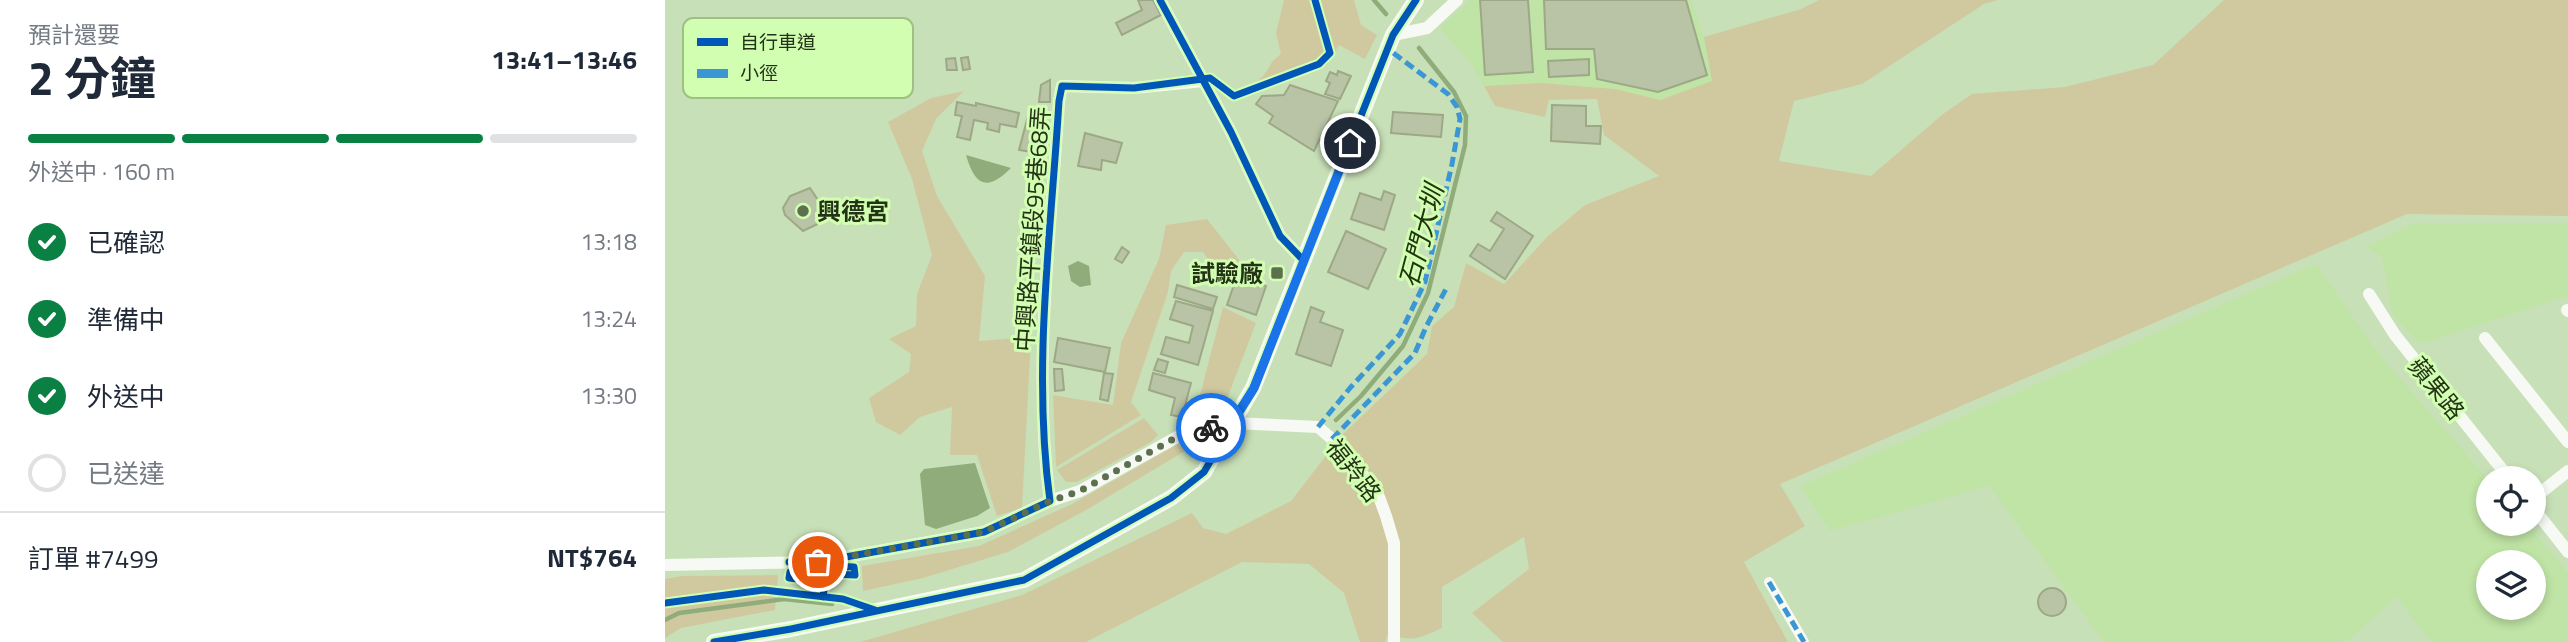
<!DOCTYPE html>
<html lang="zh-TW">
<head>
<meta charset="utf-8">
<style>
  :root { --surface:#fff; --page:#f6f6f7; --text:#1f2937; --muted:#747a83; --line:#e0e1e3; --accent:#0b8043 }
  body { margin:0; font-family:"Titillium Web","Noto Sans TC",sans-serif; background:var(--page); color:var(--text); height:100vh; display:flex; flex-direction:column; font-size:26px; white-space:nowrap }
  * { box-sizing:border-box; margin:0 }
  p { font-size:23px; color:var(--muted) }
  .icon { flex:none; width:38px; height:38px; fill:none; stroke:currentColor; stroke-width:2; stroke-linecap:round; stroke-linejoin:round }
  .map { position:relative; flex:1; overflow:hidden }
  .drawer { display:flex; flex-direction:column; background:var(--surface); width:665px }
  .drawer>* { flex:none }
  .fabs { position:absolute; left:1811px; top:466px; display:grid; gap:14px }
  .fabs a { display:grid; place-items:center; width:70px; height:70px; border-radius:50%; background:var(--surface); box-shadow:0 4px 10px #0003; font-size:35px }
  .pin { position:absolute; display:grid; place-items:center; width:60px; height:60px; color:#fff; margin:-30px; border:4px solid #fff; border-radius:50%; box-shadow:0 2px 7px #0007 }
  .courier { position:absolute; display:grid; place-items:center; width:70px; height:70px; margin:-35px; border:5px solid #1a73e8; border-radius:50%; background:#fff; color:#222; box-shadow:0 2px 9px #0007 }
  .headline em { font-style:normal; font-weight:700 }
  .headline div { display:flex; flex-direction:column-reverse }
  .headline { display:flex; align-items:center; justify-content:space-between; height:119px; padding:0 28px }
  h1 { font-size:46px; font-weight:700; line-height:52px }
  .bar { display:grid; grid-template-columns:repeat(4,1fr); gap:10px 7px; align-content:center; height:84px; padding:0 28px }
  .bar i { height:9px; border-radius:5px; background:var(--line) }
  .bar .active { background:var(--accent) }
  .bar p { grid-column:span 4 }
  .line { display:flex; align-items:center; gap:18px; padding:0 28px; border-top:2px solid var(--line) }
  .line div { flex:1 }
  ol { padding:0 28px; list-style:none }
  li { display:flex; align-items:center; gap:21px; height:77px }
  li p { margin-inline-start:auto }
  li .icon { padding:7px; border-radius:50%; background:var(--accent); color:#fff; stroke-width:4 }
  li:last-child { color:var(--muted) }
  li i { width:38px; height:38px; border:4px solid var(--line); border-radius:50% }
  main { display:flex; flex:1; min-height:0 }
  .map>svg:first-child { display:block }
  .built { fill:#c0e4a5; fill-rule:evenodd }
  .green { fill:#d0c9a0 }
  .water { fill:#8fac7a }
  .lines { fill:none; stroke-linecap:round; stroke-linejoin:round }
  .stream { stroke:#8fac7a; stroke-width:4.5 }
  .building { fill:#b8c4a5; stroke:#9da886; stroke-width:2 }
  .pedestrian { stroke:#f7faf4; stroke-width:10 }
  .minor { stroke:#f7faf4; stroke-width:12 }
  .tertiary { stroke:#f7faf4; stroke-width:16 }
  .quiet { stroke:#3b97d4; stroke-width:5; stroke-dasharray:10 5; stroke-linecap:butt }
  .cycleway-casing { stroke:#d2feb2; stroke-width:11 }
  .cycleway { stroke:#0057b8; stroke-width:7 }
  .done { stroke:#5d704e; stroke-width:7; stroke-dasharray:0 12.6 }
  .route { stroke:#1a73e8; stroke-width:9 }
  .poi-dot { fill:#5d704e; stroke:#d2feb2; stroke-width:2.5 }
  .labels { text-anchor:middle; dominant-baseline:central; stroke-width:6; stroke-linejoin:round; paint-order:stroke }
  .poi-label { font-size:24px; font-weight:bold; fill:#233316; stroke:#d2feb2; text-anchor:start }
  .street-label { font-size:24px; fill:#233316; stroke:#d2feb2 }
  .water-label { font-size:26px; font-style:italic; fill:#20350d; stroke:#d2feb2 }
  .key { fill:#d2feb2; stroke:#9ec183; stroke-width:2 }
  .key-label { font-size:19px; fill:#233316 }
</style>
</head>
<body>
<main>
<section class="drawer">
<div class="headline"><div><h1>2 分鐘</h1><p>預計還要</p></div><em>13:41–13:46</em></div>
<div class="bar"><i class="active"></i><i class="active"></i><i class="active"></i><i></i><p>外送中 · 160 m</p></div>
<ol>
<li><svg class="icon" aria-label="check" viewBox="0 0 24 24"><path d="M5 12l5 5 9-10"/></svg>已確認<p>13:18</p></li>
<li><svg class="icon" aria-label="check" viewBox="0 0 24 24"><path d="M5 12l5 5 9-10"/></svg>準備中<p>13:24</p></li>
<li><svg class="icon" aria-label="check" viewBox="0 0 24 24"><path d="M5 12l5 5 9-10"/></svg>外送中<p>13:30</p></li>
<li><i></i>已送達</li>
</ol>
<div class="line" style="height:91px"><div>訂單 #7499</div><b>NT$764</b></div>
</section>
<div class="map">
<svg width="1903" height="642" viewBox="0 0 1903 642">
  <rect width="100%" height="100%" fill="#c8e0b7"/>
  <path class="built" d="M805,0H1026L1039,37L1047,81L995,100L950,89L877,83L819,86L805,62L775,28Z
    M1750,223H1903V296L1755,344L1727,314L1717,257L1701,246Z
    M1651,264L1713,353L1823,479L1824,523H1862L1903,573V642H1766L1732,597L1681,642H1439L1324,486L1165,531L1135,486ZM1824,562H1869V607H1824Z"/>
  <path class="green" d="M619,0H689L696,25L712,35L700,59L674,45L662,65L583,96L570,90C579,87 591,85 597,77C606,68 603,63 616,54L611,33Z
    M1154,0H1333L1319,4L1197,84L1129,101L1114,161L1206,176L1278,114L1307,94L1400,87L1488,65L1559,0H1903V216L1742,214L1115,484L1140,526L1079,562L1123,642H838L807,613L864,569L859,537L777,587V628C753,639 748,642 723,634L720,642H695L679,593L644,564L577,562L421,642H195L357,595L527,513L538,528L561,534L626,501L677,435L762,354L767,326L789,307L801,263L839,284L883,236L920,205L994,176L939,135L932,99L884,100L880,117L830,106L819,86L877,83L950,89L995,100L1047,81L1039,37L1136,9Z
    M299,91L271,119L257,151L272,196L320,276L314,341L366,337L357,508L332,516L312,455H285L287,407L255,417L235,435L211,422L204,398L244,372L246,354L224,339L251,326L252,294L267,255L247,179L223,122L266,98Z
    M542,219L575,261L554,276L538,252H519L506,271L503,292L466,402L476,415L391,467L388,395L448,405L456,343L494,259L501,225Z
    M558,307L591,323L560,404L529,418Z
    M479,418L493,435L486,442L412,482H401L392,470Z
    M513,444L520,451L423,509L343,552L258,578L198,591L197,566L314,546L407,504Z
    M113,575L110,610L16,628L0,638V579L16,576Z"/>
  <path class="water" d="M301,155L346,168C322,192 310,186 301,155Z
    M413,261L424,266L426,285L415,287L406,281L403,266Z
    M310,463L325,508L312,516L271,529L260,525L255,474L259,469Z"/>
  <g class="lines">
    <path class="stream" d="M709,0L721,14
      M671,420L696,396L738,346L763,293L800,145L801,116L789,92L754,48
      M0,620L14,613L119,599L167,604"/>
  </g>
  <path class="building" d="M473,0H488L496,15L457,35L451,23L477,10Z
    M815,0H863L868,72L820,75Z
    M879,0H1021L1042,75L993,92L932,79L929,49H881Z
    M303,57L305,69L298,70L296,58Z
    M290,58L292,70H282L281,59Z
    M924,59V75L884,77L883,61Z
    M673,71L686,76L675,99L660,94L665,83L661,81L665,72L672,75Z
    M385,80V102H374L376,85Z
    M625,85L673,101L649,151L604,123L608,116L591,104L597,96L619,95Z
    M292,102L311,106V103L354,113L351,127L335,124L334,132L322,129L323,123L309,120L305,140L292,137L297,116L290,115Z
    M887,105L921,106V126H936L935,144L886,141Z
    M728,112L778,115L776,137L726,133Z
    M363,116L374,118L367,152L354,150Z
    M420,133L457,143L451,163L437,160L436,170L413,166Z
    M145,188L157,206L159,221L138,231L120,215L118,208L125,196Z
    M719,191L730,195L719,230L686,219L695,193L716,200Z
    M832,212L868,236L840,279L805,256L813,244L825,251L839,229L826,221Z
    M681,231L721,249L703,289L663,272Z
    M457,247L464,252L457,263L450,259Z
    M572,276L601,286L591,315L562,305Z
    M512,285L552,297L548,309L509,297Z
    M511,301L548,311L533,365L496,354L501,337L524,343L528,326L505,319Z
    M646,307L659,312L655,322L678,330L666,366L631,354Z
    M393,338L445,348L440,372L389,362Z
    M493,359L503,362L500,373L489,370Z
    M389,369H397L399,390L390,391Z
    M439,373L448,374L443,401L435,399Z
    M488,373L526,383L517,417L506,415L510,398L484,390Z
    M1373 602a14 14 0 1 1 28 0a14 14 0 1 1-28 0Z"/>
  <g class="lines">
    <path class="pedestrian" d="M1104,582L1139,642"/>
    <path class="minor" d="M495,0L566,132L615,236L639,261
      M728,35L762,28L792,0
      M1704,294L1730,335L1844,478
      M1902,310L1903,311
      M1820,338L1903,442
      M1869,498L1903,471
      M385,501C367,369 386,234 394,101L397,86L469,88L538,81
      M1869,509L1903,552
      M0,565L153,562L319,532L385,501L415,491L512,437L567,423L653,427L667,439L704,482L714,497L721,516L729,543V642"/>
    <path class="tertiary" d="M49,642L126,629L359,580L506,498L539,472L588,388L728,35L751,0"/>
    <path class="quiet" d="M653,427L685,388L735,334L760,282L787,164L795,119L792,107L783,94L723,49
      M667,439L750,353L761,327L782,287
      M1104,582L1139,642"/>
    <g class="cycleway-casing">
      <path id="cycleway" d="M495,0L566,132L615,236L639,261
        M124,562H153L319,532L385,501C367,369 386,234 394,101L397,86L469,88L545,78L569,96L654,64L665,53L650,0
        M158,597L160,582L124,578L125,572L190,575L189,567L166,566
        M0,603L99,590L178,599L210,610
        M49,642L126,629L359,580L506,498L539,472L588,388L728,35L751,0"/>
    </g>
    <use href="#cycleway" class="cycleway"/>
  </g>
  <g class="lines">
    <path class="done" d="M153,562L319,532L385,501L415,491L512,437L546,428"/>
    <path class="route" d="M546,428L567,423L589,388L685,143"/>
  </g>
  <g class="poi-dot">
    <circle cx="138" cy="211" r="7"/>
    <rect x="605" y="266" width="14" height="14" rx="3.5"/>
  </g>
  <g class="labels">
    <g class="poi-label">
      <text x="152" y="211">興德宮</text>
      <text x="598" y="273" text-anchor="end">試驗廠</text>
    </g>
    <g class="street-label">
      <text transform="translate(367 229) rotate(-86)">中興路平鎮段95巷68弄</text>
      <text transform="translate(1772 388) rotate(51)">蘋果路</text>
      <text transform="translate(689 470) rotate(52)">福羚路</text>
    </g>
    <g class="water-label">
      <text transform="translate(756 236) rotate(-75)">石門大圳</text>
    </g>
  </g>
  <rect x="18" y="18" width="230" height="80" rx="10" class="key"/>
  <rect x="32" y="38" width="31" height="8" fill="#0057b8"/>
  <rect x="32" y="69" width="31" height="9" fill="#3b97d4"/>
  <g class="key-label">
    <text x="75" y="49">自行車道</text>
    <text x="75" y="80">小徑</text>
  </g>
</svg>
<div class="fabs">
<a><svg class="icon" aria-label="locate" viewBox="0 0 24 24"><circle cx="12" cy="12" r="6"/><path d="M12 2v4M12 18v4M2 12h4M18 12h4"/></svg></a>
<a><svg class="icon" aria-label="layers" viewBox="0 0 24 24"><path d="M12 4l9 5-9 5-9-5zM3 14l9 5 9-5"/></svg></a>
</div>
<div class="pin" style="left:153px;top:562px;background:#ea580c"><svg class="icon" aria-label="bag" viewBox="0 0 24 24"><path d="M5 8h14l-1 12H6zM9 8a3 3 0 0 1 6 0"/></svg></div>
<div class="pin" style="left:685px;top:143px;background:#1f2937"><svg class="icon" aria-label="home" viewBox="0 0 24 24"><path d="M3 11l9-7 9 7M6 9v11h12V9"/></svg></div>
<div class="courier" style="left:546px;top:428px"><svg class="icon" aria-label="bike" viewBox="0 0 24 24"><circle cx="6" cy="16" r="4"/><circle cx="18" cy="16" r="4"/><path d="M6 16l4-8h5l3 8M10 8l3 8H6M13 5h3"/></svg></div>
</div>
</main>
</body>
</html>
